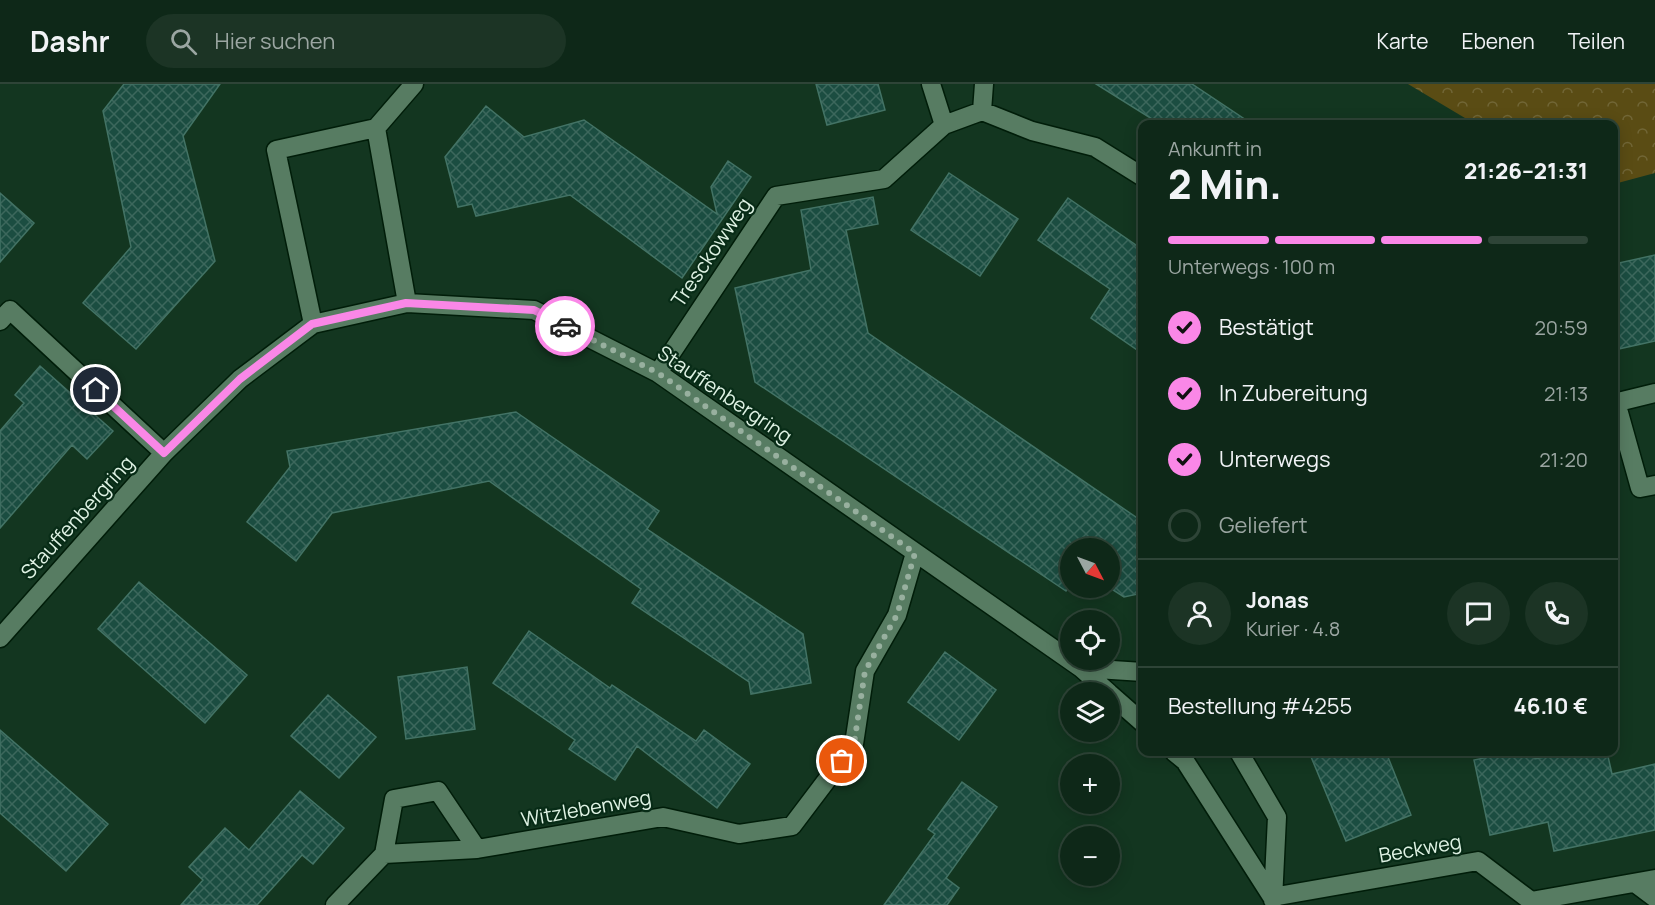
<!DOCTYPE html>
<html lang="de">
<head>
<meta charset="utf-8">
<style>
  :root { --surface:#0e2818; --page:#1c3425; --text:#f1f3f6; --muted:#9ba6a2; --line:#2e4437; --accent:#fa87e7 }
  body { margin:0; font-family:Manrope,sans-serif; background:var(--page); color:var(--text); height:100vh; display:flex; flex-direction:column; font-size:22px; white-space:nowrap }
  * { box-sizing:border-box; margin:0 }
  p { font-size:20px; color:var(--muted) }
  .icon { flex:none; width:33px; height:33px; fill:none; stroke:currentColor; stroke-width:2; stroke-linecap:round; stroke-linejoin:round }
  .map { position:relative; flex:1; overflow:hidden }
  .details { position:absolute; left:1138px; top:36px; width:480px; height:636px; display:flex; flex-direction:column; background:var(--surface); border-radius:12px; box-shadow:0 3px 15px #0003,0 0 0 2px var(--line) }
  .details>* { flex:none }
  .needle { width:39px; rotate:131deg }
  .fabs { position:absolute; left:1060px; top:454px; display:grid; gap:12px }
  .fabs a { display:grid; place-items:center; width:60px; height:60px; border-radius:50%; background:var(--surface); box-shadow:0 3px 15px #0003,0 0 0 2px var(--line); font-size:30px }
  .pin { position:absolute; display:grid; place-items:center; width:51px; height:51px; color:#fff; margin:-26px; border:3px solid #fff; border-radius:50%; box-shadow:0 2px 6px #0007 }
  .courier { position:absolute; display:grid; place-items:center; width:60px; height:60px; margin:-30px; border:4px solid #fa87e7; border-radius:50%; background:#fff; color:#222; box-shadow:0 2px 8px #0007 }
  .overview em { font-style:normal; font-weight:800 }
  .overview div { display:flex; flex-direction:column-reverse }
  .overview { display:flex; align-items:center; justify-content:space-between; height:102px; padding:0 30px }
  h1 { font-size:39px; font-weight:800; line-height:45px }
  .bar { display:grid; grid-template-columns:repeat(4,1fr); gap:9px 6px; align-content:center; height:72px; padding:0 30px }
  .bar i { height:8px; border-radius:4px; background:var(--line) }
  .bar .current { background:var(--accent) }
  .bar p { grid-column:span 4 }
  .line { display:flex; align-items:center; gap:15px; padding:0 30px; border-top:2px solid var(--line) }
  .line div { flex:1 }
  .round { display:grid; place-items:center; flex:none; width:63px; height:63px; border-radius:32px; background:var(--page) }
  ol { padding:0 30px; list-style:none }
  li { display:flex; align-items:center; gap:18px; height:66px }
  li p { margin-inline-start:auto }
  li .icon { padding:6px; border-radius:50%; background:var(--accent); color:#111; stroke-width:4 }
  li:last-child { color:var(--muted) }
  li i { width:33px; height:33px; border:3px solid var(--line); border-radius:50% }
  header { display:flex; align-items:center; gap:36px; box-sizing:border-box; height:84px; padding:0 30px; background:var(--surface); border-bottom:2px solid var(--line) }
  header strong { font-size:28px }
  nav { display:flex; gap:33px; margin-inline-start:auto; font-size:21px }
  .search { width:420px; height:54px; background:var(--page); display:flex; align-items:center; gap:15px; box-sizing:border-box; padding:0 21px; border-radius:33px; color:var(--muted); font-size:22px }
  .map>svg:first-child { display:block }
  .park { fill:url(#park-crowns) }
  .building { fill:url(#building-cross-hatch); stroke:#437365; stroke-width:1.5 }
  .lines { fill:none; stroke-linecap:round; stroke-linejoin:round }
  .minor-casing { stroke:#001d09; stroke-width:21 }
  .minor { stroke:#577c62; stroke-width:18 }
  .done { stroke:#98b09f; stroke-width:6; stroke-dasharray:0 10.8 }
  .route { stroke:#fa87e7; stroke-width:8 }
  .labels { text-anchor:middle; dominant-baseline:central; stroke-width:4.5; stroke-linejoin:round; paint-order:stroke }
  .street-label { font-size:20px; fill:#dff2e4; stroke:#082c17 }
</style>
</head>
<body>
<header>
<strong>Dashr</strong>
<div class="search"><svg class="icon" aria-label="search" viewBox="0 0 24 24"><circle cx="10" cy="10" r="6"/><path d="M15 15l6 6"/></svg>Hier suchen</div>
<nav><a>Karte</a><a>Ebenen</a><a>Teilen</a></nav>
</header>
<div class="map">
<svg width="1655" height="821" viewBox="0 0 1655 821">
  <defs>
    <pattern id="park-crowns" width="20" height="18" patternUnits="userSpaceOnUse" patternTransform="scale(1.5)"><rect width="20" height="18" fill="#5a4c14"/><path d="M2 6a3 3 0 1 1 6 0M12 15a3 3 0 1 1 6 0" fill="none" stroke="#716636"/></pattern>
    <pattern id="building-cross-hatch" width="8" height="8" patternUnits="userSpaceOnUse" patternTransform="scale(1.5)"><rect width="8" height="8" fill="#1b4d41"/><path d="M0 0l8 8M0 8l8-8" fill="none" stroke="#3c675c"/></pattern>
  </defs>
  <rect width="100%" height="100%" fill="#133620"/>
  <path class="park" d="M1408,0H1655V89L1614,100V40H1475Z"/>
  <path class="building" d="M124,0H220L183,52L215,177L136,265L83,219L131,163L103,27Z
    M816,0H878L885,26L827,41Z
    M1096,0H1192L1252,40H1160Z
    M486,22L524,53L584,36L717,130L711,103L728,77L751,93L682,194L570,111L476,132L472,120L458,123L445,73Z
    M949,89L1018,135L980,192L911,146Z
    M0,109L34,139L0,178Z
    M873,113L878,140L846,146L868,249L1143,438V509L1124,513L1110,504V465H1071V499L1066,507L755,298L735,204L811,186L801,126Z
    M1068,114L1143,166V270L1091,234L1110,205L1038,156Z
    M1655,171V257L1614,266V180Z
    M40,282L113,347L87,375L72,361L0,444V347L24,319L15,311Z
    M516,328L659,427L647,445L803,550L811,599L751,610L749,598L632,519L641,505L489,397L332,429L296,477L247,438L290,383L287,367Z
    M139,498L247,591L205,639L98,545Z
    M529,547L610,604L612,601L696,657L704,646L750,680L717,724L637,662L615,696L569,665L575,656L493,599Z
    M945,568L996,606L959,656L908,618Z
    M467,583L475,645L406,655L398,593Z
    M328,611L376,653L339,694L291,652Z
    M0,646L108,740L66,787L0,729Z
    M1309,668H1386L1411,731L1346,757Z
    M1512,668H1533L1535,675L1573,668H1607L1612,690L1655,680V746L1554,767L1548,738L1490,751L1474,676Z
    M962,698L997,723L946,794L959,804L947,821H884L935,750L928,745Z
    M300,707L344,744L313,780L302,771L257,821H181L203,796L189,783L225,744L249,766Z"/>
  <g class="lines">
    <g class="minor-casing">
      <path id="minor" d="M931,0L944,41
        M984,0L982,27L1032,47L1095,63L1143,93
        M407,219L376,44L414,0
        M0,237L10,226L164,369
        M313,240L276,66L376,44
        M658,289L776,112L884,95L944,41L982,27
        M1616,318L1640,404L1655,401
        M1614,319L1655,309
        M0,554L164,369L240,295L313,240L407,219L534,226L658,289L1081,584L1109,609
        M1081,584L1143,588
        M1110,610L1143,639
        M1174,668L1185,677L1272,813
        M1239,668L1277,733L1273,816
        M384,770L477,765L663,733L739,750L792,742L854,660L865,587L897,531L915,469
        M1635,799L1655,814
        M1272,813L1478,777L1531,817L1655,795
        M335,821L384,770L394,715L438,707L477,765"/>
    </g>
    <use href="#minor" class="minor"/>
  </g>
  <g class="lines">
    <path class="done" d="M565,242L658,289L915,469L897,531L865,587L854,660L842,677"/>
    <path class="route" d="M96,306L164,369L240,295L312,240L406,219L534,226L565,242"/>
  </g>
  <g class="labels">
    <g class="street-label">
      <text transform="translate(711 168) rotate(-56)">Tresckowweg</text>
      <text transform="translate(725 310) rotate(34)">Stauffenbergring</text>
      <text transform="translate(77 433) rotate(-48)">Stauffenbergring</text>
      <text transform="translate(586 724) rotate(-10)">Witzlebenweg</text>
      <text transform="translate(1420 764) rotate(-10)">Beckweg</text>
    </g>
  </g>
</svg>
<div class="fabs">
<a><svg class="needle" viewBox="-14 -14 28 28"><path d="M0-13l5 13h-10z" fill="#e53935"/><path d="M0 13l5-13h-10z" fill="#9ba6a2"/></svg></a>
<a><svg class="icon" aria-label="locate" viewBox="0 0 24 24"><circle cx="12" cy="12" r="6"/><path d="M12 2v4M12 18v4M2 12h4M18 12h4"/></svg></a>
<a><svg class="icon" aria-label="layers" viewBox="0 0 24 24"><path d="M12 4l9 5-9 5-9-5zM3 14l9 5 9-5"/></svg></a>
<a>+</a>
<a>−</a>
</div>
<div class="pin" style="left:842px;top:677px;background:#ea580c"><svg class="icon" aria-label="bag" viewBox="0 0 24 24"><path d="M5 8h14l-1 12H6zM9 8a3 3 0 0 1 6 0"/></svg></div>
<div class="pin" style="left:96px;top:306px;background:#1f2937"><svg class="icon" aria-label="home" viewBox="0 0 24 24"><path d="M3 11l9-7 9 7M6 9v11h12V9"/></svg></div>
<div class="courier" style="left:565px;top:242px"><svg class="icon" aria-label="car" viewBox="0 0 24 24"><path d="M5 17H2v-5l4-1 3-4h7l3 4 3 1v5h-3M9 17h6M6 11h13"/><circle cx="7" cy="17" r="2"/><circle cx="17" cy="17" r="2"/></svg></div>
<section class="details">
<div class="overview"><div><h1>2 Min.</h1><p>Ankunft in</p></div><em>21:26–21:31</em></div>
<div class="bar"><i class="current"></i><i class="current"></i><i class="current"></i><i></i><p>Unterwegs · 100 m</p></div>
<ol>
<li><svg class="icon" aria-label="check" viewBox="0 0 24 24"><path d="M5 12l5 5 9-10"/></svg>Bestätigt<p>20:59</p></li>
<li><svg class="icon" aria-label="check" viewBox="0 0 24 24"><path d="M5 12l5 5 9-10"/></svg>In Zubereitung<p>21:13</p></li>
<li><svg class="icon" aria-label="check" viewBox="0 0 24 24"><path d="M5 12l5 5 9-10"/></svg>Unterwegs<p>21:20</p></li>
<li><i></i>Geliefert</li>
</ol>
<div class="line" style="height:108px"><a class="round"><svg class="icon" aria-label="person" viewBox="0 0 24 24"><circle cx="12" cy="8" r="4"/><path d="M4 21q1-7 8-7t8 7"/></svg></a><div><b>Jonas</b><p>Kurier · 4.8</p></div><a class="round"><svg class="icon" aria-label="chat" viewBox="0 0 24 24"><path d="M4 5h16v11H9l-5 4z"/></svg></a><a class="round"><svg class="icon" aria-label="phone" viewBox="0 0 24 24"><path d="M5 4h4l2 5-3 2q2 4 5 5l2-3 5 2v4C11 20 4 13 5 4z"/></svg></a></div>
<div class="line" style="height:78px"><div>Bestellung #4255</div><b>46.10 €</b></div>
</section>
</div>
</body>
</html>
